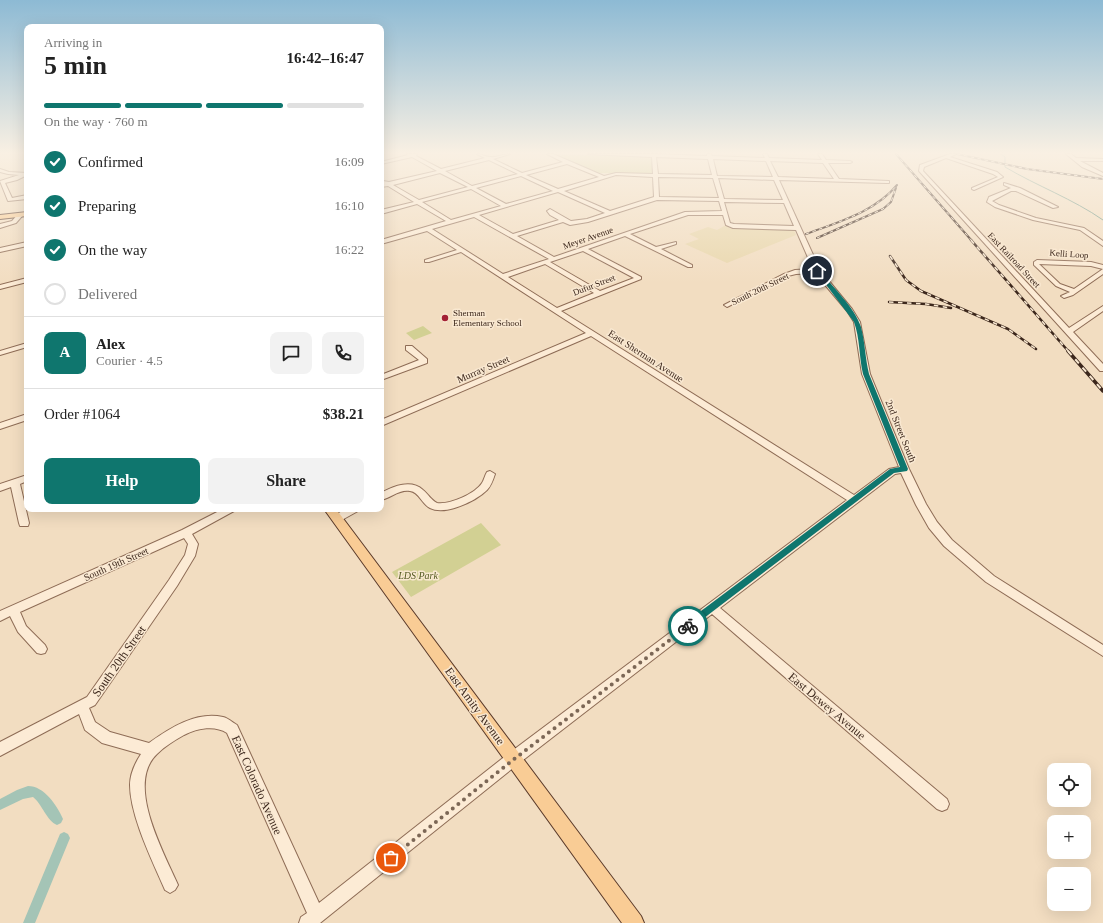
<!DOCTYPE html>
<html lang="en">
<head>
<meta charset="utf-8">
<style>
  :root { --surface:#fff; --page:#f2f2f2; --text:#222; --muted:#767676; --line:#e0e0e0; --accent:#0f766e }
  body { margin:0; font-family:"Times New Roman",serif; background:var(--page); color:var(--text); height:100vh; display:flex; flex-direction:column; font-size:15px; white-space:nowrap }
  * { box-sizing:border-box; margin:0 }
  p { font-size:13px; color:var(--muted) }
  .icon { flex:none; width:22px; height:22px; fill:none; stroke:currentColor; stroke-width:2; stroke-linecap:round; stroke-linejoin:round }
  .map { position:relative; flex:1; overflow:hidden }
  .drawer { position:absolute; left:24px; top:24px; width:360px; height:488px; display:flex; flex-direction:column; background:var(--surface); border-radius:8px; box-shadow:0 4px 16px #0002 }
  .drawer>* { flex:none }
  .controls { position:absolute; left:1047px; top:763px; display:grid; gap:8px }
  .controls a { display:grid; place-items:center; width:44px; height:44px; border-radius:8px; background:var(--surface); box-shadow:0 4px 16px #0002; font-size:20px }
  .pin { position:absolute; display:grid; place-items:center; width:34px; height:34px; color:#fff; margin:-17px; border:2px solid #fff; border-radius:50%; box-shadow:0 1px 4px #0007 }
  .courier { position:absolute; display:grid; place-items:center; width:40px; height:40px; margin:-20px; border:3px solid #0f766e; border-radius:50%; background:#fff; color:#222; box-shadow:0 1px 5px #0007 }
  .headline em { font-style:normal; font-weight:700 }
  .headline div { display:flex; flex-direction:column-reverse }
  .headline { display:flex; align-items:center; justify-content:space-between; height:68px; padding:0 20px }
  h1 { font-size:26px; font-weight:700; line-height:30px }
  .bar { display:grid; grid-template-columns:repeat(4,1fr); gap:6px 4px; align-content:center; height:48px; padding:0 20px }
  .bar i { height:5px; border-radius:3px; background:var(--line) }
  .bar .current { background:var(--accent) }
  .bar p { grid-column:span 4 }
  .line { display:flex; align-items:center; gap:10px; padding:0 20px; border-top:1px solid var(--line) }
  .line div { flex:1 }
  .round { display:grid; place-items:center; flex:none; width:42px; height:42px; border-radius:8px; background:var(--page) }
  ol { padding:0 20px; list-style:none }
  li { display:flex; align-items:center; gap:12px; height:44px }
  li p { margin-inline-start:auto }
  li .icon { padding:4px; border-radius:50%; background:var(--accent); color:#fff; stroke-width:4 }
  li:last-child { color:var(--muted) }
  li i { width:22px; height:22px; border:2px solid var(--line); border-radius:50% }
  .button { display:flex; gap:8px; margin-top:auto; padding:8px 20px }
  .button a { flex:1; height:46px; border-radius:8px; background:var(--accent); color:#fff; font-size:16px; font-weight:700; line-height:46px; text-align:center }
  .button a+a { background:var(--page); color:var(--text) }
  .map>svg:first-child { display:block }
  .farmland { fill:#e9d7ad }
  .green { fill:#d2d093 }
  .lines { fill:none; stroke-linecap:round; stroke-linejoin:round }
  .stream { stroke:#6a9383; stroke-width:1 }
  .canal { fill:#a4c4b6; fill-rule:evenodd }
  .minor-casing { stroke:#8e6c56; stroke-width:2 }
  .major-casing { stroke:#5b3b2b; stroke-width:2 }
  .minor { fill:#fcebd5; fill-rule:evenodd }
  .major { fill:#f9cc95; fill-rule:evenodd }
  .rail-far2-casing { stroke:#3c271c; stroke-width:2 }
  .rail-far1-casing { stroke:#3c271c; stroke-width:2.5 }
  .rail-casing { stroke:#3c271c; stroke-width:3.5 }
  .rail-far2 { stroke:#f9e8d1; stroke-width:1; stroke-dasharray:3.5; stroke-linecap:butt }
  .rail-far1 { stroke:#f9e8d1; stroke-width:1.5; stroke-dasharray:4.5; stroke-linecap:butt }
  .rail { stroke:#f9e8d1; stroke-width:2; stroke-dasharray:5.5; stroke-linecap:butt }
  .route { fill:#0f766e }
  .done { stroke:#7c6756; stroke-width:4; stroke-dasharray:0 7.2 }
  .poi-dot { fill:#a32034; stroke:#f9e8d1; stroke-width:1.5 }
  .labels { text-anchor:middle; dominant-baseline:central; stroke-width:3; stroke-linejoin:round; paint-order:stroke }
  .far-street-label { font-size:9px; fill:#3c271c; stroke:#f9e8d1 }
  .far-poi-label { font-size:9px; fill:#3c271c; stroke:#f9e8d1; text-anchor:start }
  .street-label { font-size:10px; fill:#3c271c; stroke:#f9e8d1 }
  .park-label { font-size:10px; font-style:italic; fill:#545a21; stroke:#f9e8d1 }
  .near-street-label { font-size:12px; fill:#3c271c; stroke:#f9e8d1 }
</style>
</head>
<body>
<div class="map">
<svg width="1103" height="923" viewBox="0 0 1103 923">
  <rect width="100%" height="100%" fill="#f2ddc1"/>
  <path class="farmland" d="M726,225L794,230L796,235L727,263L685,244L699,239L689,234L708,227L717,230Z"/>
  <path class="green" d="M553,154L652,157V174L596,173Z
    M423,326L432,333L414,340L406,333Z
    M481,523L501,545L411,597L392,572Z"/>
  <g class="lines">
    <path class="stream" d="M1001,154L1005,157V167C1037,186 1073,199 1103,220"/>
    <path class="canal" d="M28,786C44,786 57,805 63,819L61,823L57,825C47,821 42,804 33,797L23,799L0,810V799L17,790Z
      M64,832L68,834L70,838L35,923H23L60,834Z"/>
    <g class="minor-casing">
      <path id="minor" d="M407,154H417L416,156L441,169L485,158L477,154C482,154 485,157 490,157C496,158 503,154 510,154L493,159L522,173L563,162L547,154H553L604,176L616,173L653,174L652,157L588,154H656L707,156V154H711L712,156L765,158L763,154H767L769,158L822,160L818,154H822L826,160L850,161L852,162L850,163H828L839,179L889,181V183H887L779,180L820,270L852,309L860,322L870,374L909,469L926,504L937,522L952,540L994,576L1103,645V656L986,582L944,546L929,528L916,505L901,473L895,474L720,608L947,799L949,804L947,809L942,811L937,809L712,614L518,764L320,923H299L301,917L307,913L227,733C215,725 198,728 184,735C175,740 165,746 157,754C125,784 164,853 178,885L175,890L170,893L165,890C153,862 130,816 130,785C130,775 135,763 141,754L102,743L85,730L79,714L0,756V742L87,697L169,580L185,555L188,544L184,538L20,612L26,626L45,645L47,649L45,653L41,654L37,653L18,632L10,616L0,621V611L182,530L223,509H236L234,511L192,534L198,544L195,556L177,586L95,705L89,708L95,722L110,732L149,743C170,728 196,711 223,717C228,718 232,722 237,725L319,903L508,754L847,500L591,336L381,426V420L586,333L461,252L429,262H425V260L457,250L427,231L381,244V240L446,221L417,204L381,214V210L414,202L388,186L381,187V185L384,184L383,181L389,182L437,171L412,157L381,164V162L408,155ZM656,157L708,159L712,175L658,174ZM713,159L766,161L773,177L717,176ZM489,160L518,174L472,186L445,171ZM770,161L823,163L834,179L778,177ZM567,164L599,177L558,189L526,175ZM440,173L468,187L419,200L393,185ZM616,175L653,177L654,197L610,211L564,191ZM521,176L553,191L506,204L476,188ZM658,177L713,178L719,198L659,197ZM718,178L774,180L783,200L724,199ZM471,189L501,206L451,220L422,202ZM558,192L605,213L587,219L571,221L550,209L547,211L550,215L559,220L513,234L479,215ZM657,200L719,201L722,211L685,212L554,257L517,236L563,222L570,225L588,222ZM724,202L784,203L794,226L734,224L730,223ZM688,215H723L726,225L733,228L796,230L813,269L795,270L784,274L724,305L727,307L729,306L788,276L796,274L815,273L847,311L854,322L862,374L899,467L889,469L854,495L561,311L641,279V277L588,249L625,236L688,267H692V265L661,249L676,244V242L656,247L630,234ZM474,217L549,259L503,274L432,229ZM583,251L634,278L600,291L550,262ZM545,264L594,293L557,308L508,277Z
        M950,154H956L950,157L997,172L1003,177L974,190L972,189V188L998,177L993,174L946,158L924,167L923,171L1069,328L1103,306V311L1073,332L1103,364V371H1100L919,171L920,165Z
        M1066,154H1071L1076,158L1103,159V161H1080L1103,173V176L1082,167Z
        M0,169L9,172L27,173V175L17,180L5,183L12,198L27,195V199L8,201L0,181L19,175L8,174L0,172Z
        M1004,183L1020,188L1058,207L1053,208L1016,191H1011L992,201L999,205L1036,218L1084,228L1103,241V246L1080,230L1033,220L995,207L987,202L989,197L1011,188L1004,185Z
        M18,214L23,215L16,223L0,228V224L12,221Z
        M27,242V246L0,252V248Z
        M1037,260L1091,262L1103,265V269L1091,266L1039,264L1060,284L1074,289L1103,269V274L1073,295L1064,298L1061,296L1070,292L1056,286L1034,265V262Z
        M27,278V282L0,289V285Z
        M27,343V347L0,355V351Z
        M406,346H412L427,359V363L381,380V375L419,360L406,350Z
        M27,414V420L0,429V423Z
        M490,471L495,474C493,480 491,486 487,490C476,501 445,516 430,508C422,504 419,492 410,491C399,489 391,498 381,500V493C394,486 411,479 423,490C428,494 431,500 437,503C449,505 475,494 482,483C484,480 485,475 487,472Z
        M27,475V481L20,484L29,523L28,526H20L19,523L11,487L0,491V484Z
        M347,509H360L358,511L340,521H334L332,518L334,515Z"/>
    </g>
    <g class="major-casing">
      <path id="major" d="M27,212V216L0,219V215Z
        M324,509H336L641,916L644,923H622Z"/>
    </g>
    <use href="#minor" class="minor"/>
    <use href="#major" class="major"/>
    <g class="rail-far2-casing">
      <path id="rail-far2" d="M896,154L972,241
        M957,154L1027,169L1103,179
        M806,234C838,222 875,212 897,185
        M817,238L883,209L891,202L896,188"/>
    </g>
    <g class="rail-far1-casing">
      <path id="rail-far1" d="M971,240L1069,352
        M890,256L906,280L921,291L1008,329L1036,349
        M889,302L926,304L951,308"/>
    </g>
    <g class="rail-casing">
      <path id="rail" d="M1068,351L1103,391"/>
    </g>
    <use href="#rail-far2" class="rail-far2"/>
    <use href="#rail-far1" class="rail-far1"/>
    <use href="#rail" class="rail"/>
  </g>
  <linearGradient id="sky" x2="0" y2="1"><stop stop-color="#8dbad4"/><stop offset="0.54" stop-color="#f9f0e3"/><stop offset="1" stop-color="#f9f0e3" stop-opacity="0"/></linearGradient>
  <rect width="1103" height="283" fill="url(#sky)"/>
  <path class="route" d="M815,270H819C832,286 855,308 861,327C865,342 865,358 869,374L908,469L907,471L894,473L691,628H685L684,626L685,623L890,469L900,467L863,374C859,357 860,338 854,322Z"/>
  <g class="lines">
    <path class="done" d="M391,858L513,760L688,626"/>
  </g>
  <circle class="poi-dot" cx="445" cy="318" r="4"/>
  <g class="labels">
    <g class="far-street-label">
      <text transform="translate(588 238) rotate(-19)">Meyer Avenue</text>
      <text transform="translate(1069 254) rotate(4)">Kelli Loop</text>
      <text transform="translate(1014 260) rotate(47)">East Railroad Street</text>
      <text transform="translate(594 285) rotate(-21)">Dufur Street</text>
      <text transform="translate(760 289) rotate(-26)">South 20th Street</text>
    </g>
    <g class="far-poi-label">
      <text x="453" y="313">Sherman<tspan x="453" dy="10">Elementary School</tspan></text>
    </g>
    <g class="street-label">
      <text transform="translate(646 356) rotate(33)">East Sherman Avenue</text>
      <text transform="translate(483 369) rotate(-23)">Murray Street</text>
      <text transform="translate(901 431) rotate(68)">2nd Street South</text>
      <text transform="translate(116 564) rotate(-24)">South 19th Street</text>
    </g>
    <g class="park-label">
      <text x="418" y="575">LDS Park</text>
    </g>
    <g class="near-street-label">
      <text transform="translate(119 661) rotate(-55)">South 20th Street</text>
      <text transform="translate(475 706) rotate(54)">East Amity Avenue</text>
      <text transform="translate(827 706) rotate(40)">East Dewey Avenue</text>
      <text transform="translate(257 785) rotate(66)">East Colorado Avenue</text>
    </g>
  </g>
</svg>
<div class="controls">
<a><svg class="icon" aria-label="locate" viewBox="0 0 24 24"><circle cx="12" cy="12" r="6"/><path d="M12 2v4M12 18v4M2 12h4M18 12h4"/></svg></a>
<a>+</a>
<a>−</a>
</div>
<div class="pin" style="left:391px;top:858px;background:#ea580c"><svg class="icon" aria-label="bag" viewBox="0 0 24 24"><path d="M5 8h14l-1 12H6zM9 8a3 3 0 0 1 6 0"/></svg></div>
<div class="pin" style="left:817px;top:271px;background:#1f2937"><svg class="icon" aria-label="home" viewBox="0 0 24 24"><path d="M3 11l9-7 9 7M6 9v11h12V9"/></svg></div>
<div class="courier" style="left:688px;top:626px"><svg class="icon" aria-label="bike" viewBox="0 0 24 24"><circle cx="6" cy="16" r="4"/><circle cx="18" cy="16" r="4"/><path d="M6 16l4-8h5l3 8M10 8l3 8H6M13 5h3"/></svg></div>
<section class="drawer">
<div class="headline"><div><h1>5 min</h1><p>Arriving in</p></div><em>16:42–16:47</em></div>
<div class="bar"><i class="current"></i><i class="current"></i><i class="current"></i><i></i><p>On the way · 760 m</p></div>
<ol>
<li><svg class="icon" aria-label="check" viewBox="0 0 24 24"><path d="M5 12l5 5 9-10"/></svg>Confirmed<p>16:09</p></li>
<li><svg class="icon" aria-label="check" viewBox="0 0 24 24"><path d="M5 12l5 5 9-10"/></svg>Preparing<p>16:10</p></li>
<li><svg class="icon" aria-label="check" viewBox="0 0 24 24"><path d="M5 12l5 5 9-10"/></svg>On the way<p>16:22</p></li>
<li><i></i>Delivered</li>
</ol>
<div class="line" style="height:72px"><b class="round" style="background:var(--accent);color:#fff">A</b><div><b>Alex</b><p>Courier · 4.5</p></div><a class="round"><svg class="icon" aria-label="chat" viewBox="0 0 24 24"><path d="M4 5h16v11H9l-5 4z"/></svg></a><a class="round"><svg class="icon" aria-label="phone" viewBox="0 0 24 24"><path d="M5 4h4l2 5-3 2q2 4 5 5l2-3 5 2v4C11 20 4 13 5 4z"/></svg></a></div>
<div class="line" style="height:52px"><div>Order #1064</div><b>$38.21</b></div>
<div class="button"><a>Help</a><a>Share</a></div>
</section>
</div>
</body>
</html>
